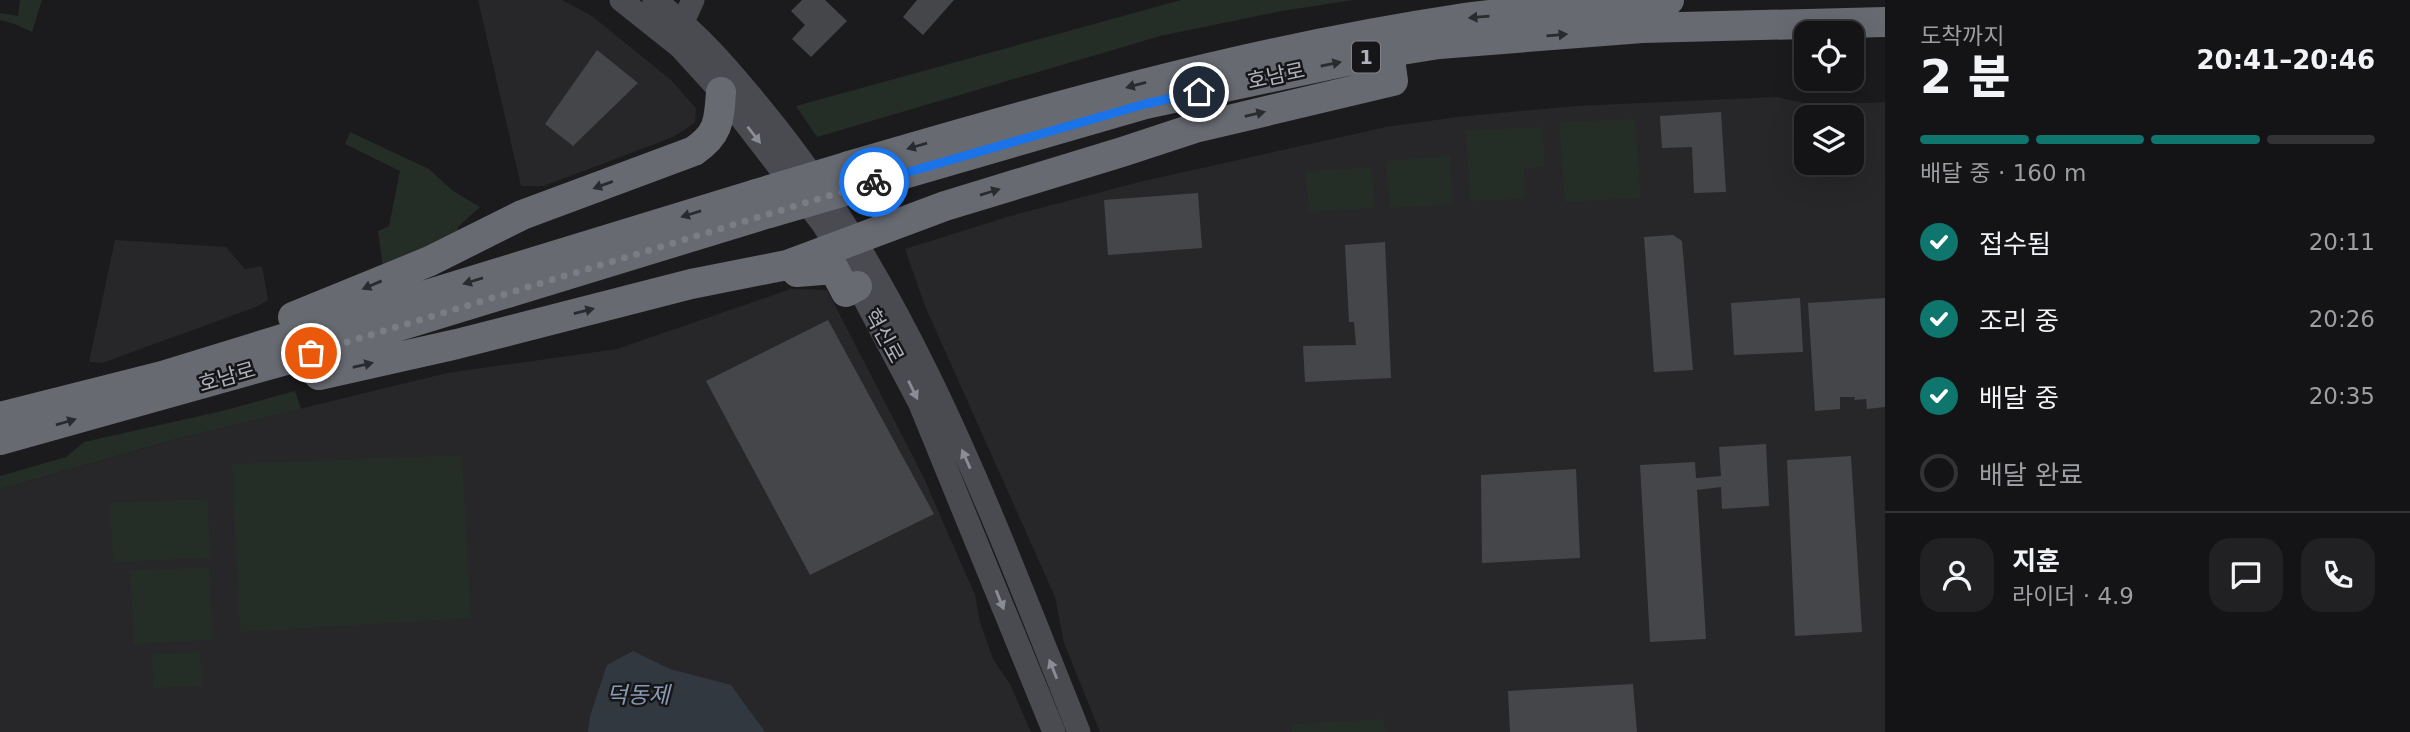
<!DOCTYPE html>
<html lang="ko">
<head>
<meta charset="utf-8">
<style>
  :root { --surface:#141416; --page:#212123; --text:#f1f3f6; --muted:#9d9ea1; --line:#333335; --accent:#0f766e }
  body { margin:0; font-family:"DejaVu Sans","Noto Sans KR",sans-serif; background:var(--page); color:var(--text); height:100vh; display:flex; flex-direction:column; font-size:26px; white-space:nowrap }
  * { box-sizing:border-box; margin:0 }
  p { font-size:23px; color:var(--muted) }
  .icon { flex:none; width:38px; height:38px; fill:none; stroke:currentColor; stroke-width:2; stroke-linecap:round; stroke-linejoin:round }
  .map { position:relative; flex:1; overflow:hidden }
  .side { display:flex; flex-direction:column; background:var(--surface); width:525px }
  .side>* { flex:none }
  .tools { position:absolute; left:1794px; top:21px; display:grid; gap:14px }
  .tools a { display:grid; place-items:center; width:70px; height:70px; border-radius:14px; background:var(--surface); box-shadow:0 7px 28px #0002,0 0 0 2px var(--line); font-size:35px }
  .pin { position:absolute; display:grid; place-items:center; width:60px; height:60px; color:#fff; margin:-30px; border:4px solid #fff; border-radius:50%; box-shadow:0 2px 7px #0007 }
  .courier { position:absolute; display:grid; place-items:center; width:70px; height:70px; margin:-35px; border:5px solid #1a73e8; border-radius:50%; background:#fff; color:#222; box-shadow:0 2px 9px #0007 }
  .overview em { font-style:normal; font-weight:800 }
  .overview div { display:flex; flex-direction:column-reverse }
  .overview { display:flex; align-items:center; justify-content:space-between; height:119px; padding:0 35px }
  h1 { font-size:46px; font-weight:800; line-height:52px }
  .bar { display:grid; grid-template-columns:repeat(4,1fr); gap:10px 7px; align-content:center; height:84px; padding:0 35px }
  .bar i { height:9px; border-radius:5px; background:var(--line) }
  .bar .current { background:var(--accent) }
  .bar p { grid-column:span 4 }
  .line { display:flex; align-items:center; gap:18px; padding:0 35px; border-top:2px solid var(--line) }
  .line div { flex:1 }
  .round { display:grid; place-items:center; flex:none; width:74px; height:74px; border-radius:21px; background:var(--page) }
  ol { padding:0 35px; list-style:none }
  li { display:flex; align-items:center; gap:21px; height:77px }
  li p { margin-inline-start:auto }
  li .icon { padding:7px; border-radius:50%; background:var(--accent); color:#fff; stroke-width:4 }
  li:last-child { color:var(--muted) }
  li i { width:38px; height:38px; border:4px solid var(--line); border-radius:50% }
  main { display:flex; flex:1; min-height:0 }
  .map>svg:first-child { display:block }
  .built { fill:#27272a; fill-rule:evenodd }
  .green { fill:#252d27 }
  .water { fill:#313840 }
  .building { fill:#45464a }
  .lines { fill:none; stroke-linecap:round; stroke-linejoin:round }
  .secondary { stroke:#4a4b51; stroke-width:23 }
  .highway { stroke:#686a72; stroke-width:30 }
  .highway-bridge { stroke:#686a72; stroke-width:30 }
  .oneway { fill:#2a2b2e }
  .oneway2 { fill:#8b8d96 }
  .done { stroke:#7b7c84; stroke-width:7; stroke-dasharray:0 12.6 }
  .route { stroke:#1a73e8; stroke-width:9 }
  .labels { text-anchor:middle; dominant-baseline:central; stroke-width:5; stroke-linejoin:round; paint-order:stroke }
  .shield { fill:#161618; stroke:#80828a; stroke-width:2 }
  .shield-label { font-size:19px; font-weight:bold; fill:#aeb1bb }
  .street-label { font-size:21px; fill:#aeb1bb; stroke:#161618 }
  .water-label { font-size:23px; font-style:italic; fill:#899ab3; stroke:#161618 }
</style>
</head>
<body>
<main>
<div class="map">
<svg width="1885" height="732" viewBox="0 0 1885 732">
  <rect width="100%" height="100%" fill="#1b1b1d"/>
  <path class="built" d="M478,0H562L592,16L671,80L696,108L695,123L673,137L544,186H521Z
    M1777,97L1812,105L1885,102V732H1100L1064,643L1055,597L925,306L905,249L1007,217L1139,182L1386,127L1457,117L1575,106ZM1806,117H1852V163H1806Z
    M115,240L226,247L245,269L262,266L268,300L256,307L102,363L89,362Z
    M791,289L827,290L923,476L975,595L980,622L993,659L1010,684L1031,732H0V489L180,438L447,373L617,349Z"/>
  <path class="green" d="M20,0H42L32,32L15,24L0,20V13L18,16Z
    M1181,0H1353L1282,11L1160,36L817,137L796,106Z
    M1635,119L1641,198L1565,202L1559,122Z
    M1543,127L1545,167L1524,168L1525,199L1470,201L1466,130Z
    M350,132L429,169L453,191L480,207L458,227L460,241L384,275L378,231L389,226L400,171L345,144Z
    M1450,156L1453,204L1390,208L1386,161Z
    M1371,167L1375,208L1309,212L1306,172Z
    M295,391L301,409L180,438L0,489V476L66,457L84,442L222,411Z
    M462,455L471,618L240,632L232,464Z
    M208,499L210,558L113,562L110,503Z
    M209,567L213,640L134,644L130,571Z
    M200,652L202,686L153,688L152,654Z
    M1384,719L1385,732H1292V724Z"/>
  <path class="water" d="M633,651L670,669L731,685L765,732H588L590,716L607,665Z"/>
  <path class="building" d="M802,0H825L847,21L811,57L792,39L805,25L791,11Z
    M917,0H954L923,35L903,17Z
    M597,50L638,83L573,146L545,124Z
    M1721,112L1726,192L1694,193L1692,147L1662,148L1660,116Z
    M1198,193L1202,248L1108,255L1104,200Z
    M1673,235L1682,241L1693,370L1654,372L1644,237Z
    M1385,242L1391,378L1305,382L1303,346L1356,345L1354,322H1349L1345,245Z
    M1800,298L1803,352L1734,355L1731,303Z
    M1885,298V407L1867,409L1866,399L1854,400L1855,397H1840V409L1815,411L1808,303Z
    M828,320L934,514L810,575L706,381Z
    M1766,444L1769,506L1722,509L1721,487L1697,490L1706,639L1650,642L1640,465L1695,462L1696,478L1721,476L1719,447Z
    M1851,456L1862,632L1795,636L1787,460Z
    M1576,469L1580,558L1482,563L1481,475Z
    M1633,684L1637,732H1510L1508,691Z"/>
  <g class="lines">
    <path class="secondary" d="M621,0L680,47L721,92L822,223L837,247L919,402L1054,732
      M654,0C696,30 728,68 761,108C911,289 992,516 1079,732
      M677,35L693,0"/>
    <path class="highway" d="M849,166C1050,107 1251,50 1458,19C1527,9 1599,6 1669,0
      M862,186L1145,104L1389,52L1439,44L1642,28L1885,22
      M797,272L834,269L846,292L857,286
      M293,317L430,261L522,215L694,151C719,134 719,121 721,92
      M311,353L319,375L457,344L691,284L787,265L945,206L1122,152L1195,128L1393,81L1389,52
      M0,417L162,376L756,194
      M0,440L311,353L769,213"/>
    <path class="highway-bridge" d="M756,194L849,166
      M769,213L862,186"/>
  </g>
  <defs><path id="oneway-solid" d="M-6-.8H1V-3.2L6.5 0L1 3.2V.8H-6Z" transform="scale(1.75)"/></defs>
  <g class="oneway">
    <use href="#oneway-solid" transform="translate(1479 17) rotate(175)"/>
    <use href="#oneway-solid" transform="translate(1557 35) rotate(-5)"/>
    <use href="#oneway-solid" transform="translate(1331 64) rotate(-12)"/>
    <use href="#oneway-solid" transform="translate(1136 85) rotate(165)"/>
    <use href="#oneway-solid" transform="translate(1255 114) rotate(-13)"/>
    <use href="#oneway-solid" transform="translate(917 146) rotate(164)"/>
    <use href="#oneway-solid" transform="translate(603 185) rotate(160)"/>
    <use href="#oneway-solid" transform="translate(990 192) rotate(-17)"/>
    <use href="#oneway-solid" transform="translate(691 214) rotate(163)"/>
    <use href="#oneway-solid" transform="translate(473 281) rotate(163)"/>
    <use href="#oneway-solid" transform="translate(372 285) rotate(157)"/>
    <use href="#oneway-solid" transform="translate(584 311) rotate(-14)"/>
    <use href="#oneway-solid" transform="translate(363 365) rotate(-13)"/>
    <use href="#oneway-solid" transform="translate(66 422) rotate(-16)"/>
  </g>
  <g class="oneway2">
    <use href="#oneway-solid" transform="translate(754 135) rotate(52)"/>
    <use href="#oneway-solid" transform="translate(913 390) rotate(64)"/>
    <use href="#oneway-solid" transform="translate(966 459) rotate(-114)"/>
    <use href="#oneway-solid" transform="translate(1000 600) rotate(68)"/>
    <use href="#oneway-solid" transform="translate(1053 669) rotate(-112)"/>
  </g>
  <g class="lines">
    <path class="done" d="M311,353L874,182"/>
    <path class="route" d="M874,182L1145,104L1199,92"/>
  </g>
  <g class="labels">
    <rect class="shield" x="1352" y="41.5" width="28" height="31" rx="5"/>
    <g class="shield-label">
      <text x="1366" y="57">1</text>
    </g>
    <g class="street-label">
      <text transform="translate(1276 76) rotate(-12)">호남로</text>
      <text transform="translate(884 336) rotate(61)">혁신로</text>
      <text transform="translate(227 377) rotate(-16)">호남로</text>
    </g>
    <g class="water-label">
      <text x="638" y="695">덕동제</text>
    </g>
  </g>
</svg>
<div class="tools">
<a><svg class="icon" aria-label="locate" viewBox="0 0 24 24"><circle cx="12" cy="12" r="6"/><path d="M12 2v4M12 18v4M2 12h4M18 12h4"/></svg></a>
<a><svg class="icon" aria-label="layers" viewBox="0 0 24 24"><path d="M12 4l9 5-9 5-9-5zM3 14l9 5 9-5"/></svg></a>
</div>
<div class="pin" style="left:311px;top:353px;background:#ea580c"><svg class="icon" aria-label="bag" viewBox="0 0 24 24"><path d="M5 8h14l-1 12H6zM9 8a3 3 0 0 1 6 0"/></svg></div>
<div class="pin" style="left:1199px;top:92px;background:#1f2937"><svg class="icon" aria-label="home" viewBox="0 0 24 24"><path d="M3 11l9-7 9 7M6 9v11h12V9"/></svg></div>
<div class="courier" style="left:874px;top:182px"><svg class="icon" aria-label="bike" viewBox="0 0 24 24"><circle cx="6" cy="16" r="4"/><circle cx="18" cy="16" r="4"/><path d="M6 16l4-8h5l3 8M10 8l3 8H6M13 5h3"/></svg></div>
</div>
<section class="side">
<div class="overview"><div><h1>2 분</h1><p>도착까지</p></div><em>20:41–20:46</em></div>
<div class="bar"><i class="current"></i><i class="current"></i><i class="current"></i><i></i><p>배달 중 · 160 m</p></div>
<ol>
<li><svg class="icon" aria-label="check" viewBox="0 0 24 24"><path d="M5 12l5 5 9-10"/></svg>접수됨<p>20:11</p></li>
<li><svg class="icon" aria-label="check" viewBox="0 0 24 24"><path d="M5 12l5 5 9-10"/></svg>조리 중<p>20:26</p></li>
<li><svg class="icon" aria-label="check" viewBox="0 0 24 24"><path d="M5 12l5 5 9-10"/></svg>배달 중<p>20:35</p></li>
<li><i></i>배달 완료</li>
</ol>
<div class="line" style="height:126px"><a class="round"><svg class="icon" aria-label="person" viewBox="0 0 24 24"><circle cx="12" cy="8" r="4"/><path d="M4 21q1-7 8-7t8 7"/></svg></a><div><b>지훈</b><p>라이더 · 4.9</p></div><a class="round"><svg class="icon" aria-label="chat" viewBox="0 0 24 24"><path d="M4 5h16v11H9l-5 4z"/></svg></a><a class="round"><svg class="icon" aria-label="phone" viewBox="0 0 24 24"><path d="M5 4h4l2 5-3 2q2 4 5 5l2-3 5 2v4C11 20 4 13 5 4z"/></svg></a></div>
</section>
</main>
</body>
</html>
